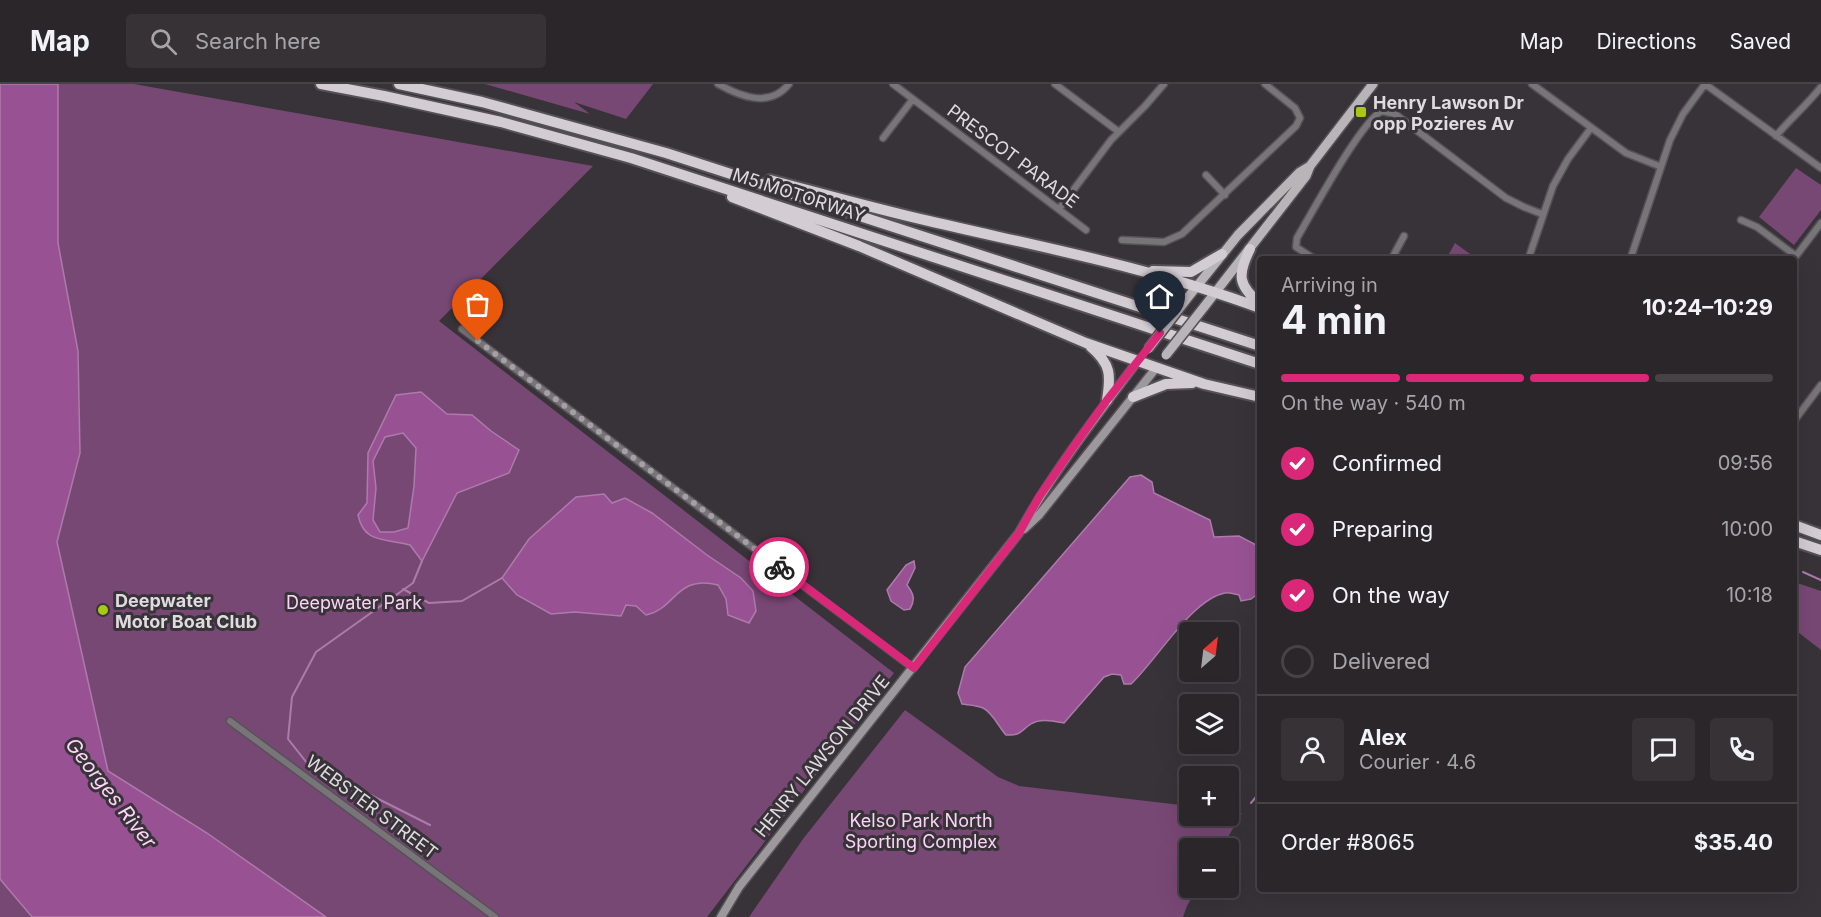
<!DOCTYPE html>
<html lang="en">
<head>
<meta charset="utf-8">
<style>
  :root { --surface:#2a262a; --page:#363236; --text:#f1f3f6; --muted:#a5a5a8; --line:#464347; --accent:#db2777 }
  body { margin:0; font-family:Inter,sans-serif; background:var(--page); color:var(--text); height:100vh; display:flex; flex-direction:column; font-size:22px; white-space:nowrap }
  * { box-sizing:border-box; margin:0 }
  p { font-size:20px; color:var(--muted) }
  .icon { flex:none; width:33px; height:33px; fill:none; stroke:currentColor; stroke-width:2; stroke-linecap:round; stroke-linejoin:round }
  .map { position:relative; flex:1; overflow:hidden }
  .drawer { position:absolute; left:1257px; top:172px; width:540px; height:636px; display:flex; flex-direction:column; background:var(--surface); border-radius:6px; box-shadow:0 6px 24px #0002,0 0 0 2px var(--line) }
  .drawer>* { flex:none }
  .needle { width:39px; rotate:28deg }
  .fabs { position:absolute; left:1179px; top:538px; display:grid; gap:12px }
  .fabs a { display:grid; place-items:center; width:60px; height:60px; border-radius:6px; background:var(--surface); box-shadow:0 6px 24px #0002,0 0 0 2px var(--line); font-size:30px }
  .pin { position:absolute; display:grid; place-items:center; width:51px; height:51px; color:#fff; margin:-62px -26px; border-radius:50% 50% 50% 0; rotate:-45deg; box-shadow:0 0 6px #0007 }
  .pin .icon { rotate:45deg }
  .courier { position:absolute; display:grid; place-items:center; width:60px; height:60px; margin:-30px; border:4px solid #db2777; border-radius:50%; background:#fff; color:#222; box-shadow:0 2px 8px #0007 }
  .headline em { font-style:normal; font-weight:700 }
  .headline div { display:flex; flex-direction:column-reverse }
  .headline { display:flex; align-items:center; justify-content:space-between; height:102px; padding:0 24px }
  h1 { font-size:39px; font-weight:700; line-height:45px }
  .bar { display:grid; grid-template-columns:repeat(4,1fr); gap:9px 6px; align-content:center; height:72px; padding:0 24px }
  .bar i { height:8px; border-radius:4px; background:var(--line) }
  .bar .current { background:var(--accent) }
  .bar p { grid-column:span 4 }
  .line { display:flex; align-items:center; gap:15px; padding:0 24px; border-top:2px solid var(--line) }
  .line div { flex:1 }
  .round { display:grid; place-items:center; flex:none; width:63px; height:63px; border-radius:6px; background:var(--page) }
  ol { padding:0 24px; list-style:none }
  li { display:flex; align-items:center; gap:18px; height:66px }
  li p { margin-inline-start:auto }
  li .icon { padding:6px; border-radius:50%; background:var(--accent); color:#fff; stroke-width:4 }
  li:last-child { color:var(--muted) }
  li i { width:33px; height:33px; border:3px solid var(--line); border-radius:50% }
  header { display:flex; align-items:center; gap:36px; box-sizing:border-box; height:84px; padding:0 30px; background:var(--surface); border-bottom:2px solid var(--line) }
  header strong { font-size:28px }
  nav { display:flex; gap:33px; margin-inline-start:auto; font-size:21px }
  .search { width:420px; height:54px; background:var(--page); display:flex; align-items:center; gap:15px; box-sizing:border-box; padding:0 21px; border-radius:6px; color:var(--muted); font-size:22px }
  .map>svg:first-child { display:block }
  .green { fill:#784875 }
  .water { fill:#985294; stroke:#ad7baa; stroke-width:1.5; fill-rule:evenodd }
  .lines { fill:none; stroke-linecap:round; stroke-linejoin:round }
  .stream { stroke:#ad7baa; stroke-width:2 }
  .minor-casing { stroke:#565156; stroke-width:9 }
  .secondary-casing { stroke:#565156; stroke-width:11 }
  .primary-casing { stroke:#565156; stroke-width:12 }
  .motorway-casing { stroke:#565156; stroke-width:14 }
  .minor { stroke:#777577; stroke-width:6 }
  .secondary { stroke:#9c989c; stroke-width:8 }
  .primary { stroke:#b9b4b8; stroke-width:9 }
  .motorway { stroke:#d3ccd2; stroke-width:10 }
  .primary-bridge-casing { stroke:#565156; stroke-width:12; stroke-linecap:butt }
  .primary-bridge { stroke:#b9b4b8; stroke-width:9 }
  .done { stroke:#a5a0a4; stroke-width:6; stroke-dasharray:0 10.8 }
  .route { stroke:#db2777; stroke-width:8 }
  .poi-dot { fill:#abc716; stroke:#383338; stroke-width:2 }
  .labels { text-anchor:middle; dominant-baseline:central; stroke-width:6; stroke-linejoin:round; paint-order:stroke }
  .poi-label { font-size:18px; font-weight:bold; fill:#dfdbde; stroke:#383338; text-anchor:start }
  .street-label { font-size:18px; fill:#dfdbde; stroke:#383338 }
  .park-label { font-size:18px; fill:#fbd4f7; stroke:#383338 }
  .water-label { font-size:20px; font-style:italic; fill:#fcd5f8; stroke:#383338 }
</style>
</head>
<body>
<header>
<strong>Map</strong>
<div class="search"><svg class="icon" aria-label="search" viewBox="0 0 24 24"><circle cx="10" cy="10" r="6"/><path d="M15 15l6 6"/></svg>Search here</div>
<nav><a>Map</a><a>Directions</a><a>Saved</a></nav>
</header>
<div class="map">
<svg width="1821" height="833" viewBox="0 0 1821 833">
  <rect width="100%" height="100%" fill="#383338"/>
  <path class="green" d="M58,0H134L593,82L439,237L894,589L707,833H326L207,749L108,688L57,458L80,369L78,267L58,159Z
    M485,0H653L626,35L574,18L590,30Z
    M1796,84L1821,101V126L1794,161L1759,133Z
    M1455,159L1477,175H1446Z
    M1794,498L1821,507V566L1794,545Z
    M905,626L998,693L1019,702L1189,722L1190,732H1228L1229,727L1242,729L1221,765H1190V804H1197L1187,822L1183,833H749L803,755Z
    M0,795L30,832L32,833H0Z"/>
  <path class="water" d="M0,0H58V159L78,267L80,369L57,458L108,687L207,749L326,833H32L0,795Z
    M421,308L447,330L472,331L491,347L519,366L509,389L457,409L422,477L410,461C385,454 364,460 358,431L367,419L368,369L396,311ZM403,349L416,364L414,402L408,444L394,448H380L373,436L376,404L373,377L385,353Z
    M1141,391L1152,398L1154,409L1210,436L1214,453L1239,452L1260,463V508L1251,515L1241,517L1239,511C1235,510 1229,508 1225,509C1192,515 1156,577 1131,600H1124L1121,591L1112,590L1104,593L1064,639C1053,637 1040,634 1031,640C1020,647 1021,652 1006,651C998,642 993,629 983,624C977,621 969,621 962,620L958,609L965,583L1130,393Z
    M604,410L612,419L625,414L652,429L707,471L741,494L753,507L756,527L749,539L728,531L726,515L718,501C676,490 676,525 646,531L636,522L626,521L621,532L575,528L551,530L517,511L502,494L529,455L576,413Z
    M914,477L915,484L907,501C913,509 916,515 910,525L904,526L891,517L887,506L906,481Z"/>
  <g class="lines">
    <path class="stream" d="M422,477L413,499L316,568L292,613L288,655L307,679L430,741
      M1803,488L1821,496
      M403,505L429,519L462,517L502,494
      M1251,719L1260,708"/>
    <g class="minor-casing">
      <path id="minor" d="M718,0C741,13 770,24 789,0
        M893,0L1086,146
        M1055,0L1119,48
        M1532,0L1626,69L1659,82
        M1705,0L1821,84
        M1776,52C1790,35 1806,22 1821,3
        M883,54L913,15
        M1206,91L1225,111
        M1059,125L1111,56L1145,22L1164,0
        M1741,136L1757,143L1796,172
        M1122,156L1164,158L1182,150L1296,42L1300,34L1295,24L1265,0
        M1316,176L1296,163L1297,154C1312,129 1361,37 1382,27L1395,30L1506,114L1524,123L1542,130
        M1391,176L1404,152
        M1528,176L1553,102L1568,75L1591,44
        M1630,176L1670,56L1683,30L1705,0
        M1793,176L1821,139
        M462,245L913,584
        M1794,337L1821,301
        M230,637L495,833"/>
    </g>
    <g class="secondary-casing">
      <path id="secondary" d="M1024,445L1039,431L1156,284
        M721,833L739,803L1019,449C1053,388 1095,334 1137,278"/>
    </g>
    <g class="primary-casing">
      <path id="primary" d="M1185,217L1238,151L1300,88L1310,82L1373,0
        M1204,223L1306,92L1310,82"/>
    </g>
    <g class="motorway-casing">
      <path id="motorway" d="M321,0L384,12L501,38L631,74L1260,280
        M399,0L482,18L666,69L1260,262
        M770,96C823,110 876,125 929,137C1040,163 1153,184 1260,224
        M732,113L859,162L1086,259L1204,300L1260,313
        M1250,165C1237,191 1238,201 1260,220
        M1153,187L1191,188L1222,170
        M1091,263C1111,280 1111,291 1107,316
        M1133,313L1166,300L1192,299
        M1794,441L1821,451
        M1794,457L1821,466"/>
    </g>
    <use href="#minor" class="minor"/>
    <use href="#secondary" class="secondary"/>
    <use href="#primary" class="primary"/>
    <use href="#motorway" class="motorway"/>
    <g class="primary-bridge-casing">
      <path id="primary-bridge" d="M1148,265L1185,217
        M1166,271L1204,223"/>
    </g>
    <use href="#primary-bridge" class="primary-bridge"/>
  </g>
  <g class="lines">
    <path class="done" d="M478,257L779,483"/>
    <path class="route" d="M779,483L914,584L1019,449L1039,413L1072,365L1107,316L1160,249"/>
  </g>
  <g class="poi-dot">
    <rect x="1355" y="22" width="12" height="12" rx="3"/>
    <circle cx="103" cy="526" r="6"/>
  </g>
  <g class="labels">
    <g class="poi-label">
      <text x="1373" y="18">Henry Lawson Dr<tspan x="1373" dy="21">opp Pozieres Av</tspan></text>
      <text x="115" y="516">Deepwater<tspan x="115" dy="21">Motor Boat Club</tspan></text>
    </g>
    <g class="street-label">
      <text transform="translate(1013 72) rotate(37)">PRESCOT PARADE</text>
      <text transform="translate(799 111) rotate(18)">M5 MOTORWAY</text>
      <text transform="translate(822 672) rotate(-51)">HENRY LAWSON DRIVE</text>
      <text transform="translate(372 723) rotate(37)">WEBSTER STREET</text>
    </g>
    <g class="park-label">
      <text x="354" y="518">Deepwater Park</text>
      <text x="921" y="736">Kelso Park North<tspan x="921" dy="21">Sporting Complex</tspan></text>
    </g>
    <g class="water-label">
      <text transform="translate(111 709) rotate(52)">Georges River</text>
    </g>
  </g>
</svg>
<div class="fabs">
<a><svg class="needle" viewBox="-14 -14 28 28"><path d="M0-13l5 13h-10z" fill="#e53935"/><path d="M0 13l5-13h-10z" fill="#a5a5a8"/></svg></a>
<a><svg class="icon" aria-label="layers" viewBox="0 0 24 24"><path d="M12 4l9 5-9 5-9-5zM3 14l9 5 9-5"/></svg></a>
<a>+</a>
<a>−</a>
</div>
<div class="pin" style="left:478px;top:257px;background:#ea580c"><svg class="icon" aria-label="bag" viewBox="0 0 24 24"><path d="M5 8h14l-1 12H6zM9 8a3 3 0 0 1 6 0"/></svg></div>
<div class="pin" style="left:1160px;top:249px;background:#1f2937"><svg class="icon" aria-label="home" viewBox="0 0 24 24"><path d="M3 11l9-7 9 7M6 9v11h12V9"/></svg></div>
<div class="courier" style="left:779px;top:483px"><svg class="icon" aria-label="bike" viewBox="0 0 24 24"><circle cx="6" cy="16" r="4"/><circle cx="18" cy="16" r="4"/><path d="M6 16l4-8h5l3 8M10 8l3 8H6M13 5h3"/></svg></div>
<section class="drawer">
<div class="headline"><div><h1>4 min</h1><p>Arriving in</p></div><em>10:24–10:29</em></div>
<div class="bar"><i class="current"></i><i class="current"></i><i class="current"></i><i></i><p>On the way · 540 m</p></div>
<ol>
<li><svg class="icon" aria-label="check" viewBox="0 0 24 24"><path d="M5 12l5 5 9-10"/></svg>Confirmed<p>09:56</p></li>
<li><svg class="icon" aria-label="check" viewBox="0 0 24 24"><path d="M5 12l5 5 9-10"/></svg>Preparing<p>10:00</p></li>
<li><svg class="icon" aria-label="check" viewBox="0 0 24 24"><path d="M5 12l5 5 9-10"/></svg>On the way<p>10:18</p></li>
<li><i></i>Delivered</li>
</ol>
<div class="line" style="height:108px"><a class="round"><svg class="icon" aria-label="person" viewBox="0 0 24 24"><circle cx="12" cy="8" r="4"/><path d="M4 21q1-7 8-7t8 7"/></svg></a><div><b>Alex</b><p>Courier · 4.6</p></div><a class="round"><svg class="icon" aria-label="chat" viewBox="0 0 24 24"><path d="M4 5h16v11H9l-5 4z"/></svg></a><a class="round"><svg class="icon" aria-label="phone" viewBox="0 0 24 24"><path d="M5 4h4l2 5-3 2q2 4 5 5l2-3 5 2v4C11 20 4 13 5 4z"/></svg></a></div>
<div class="line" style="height:78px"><div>Order #8065</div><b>$35.40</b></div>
</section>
</div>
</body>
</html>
